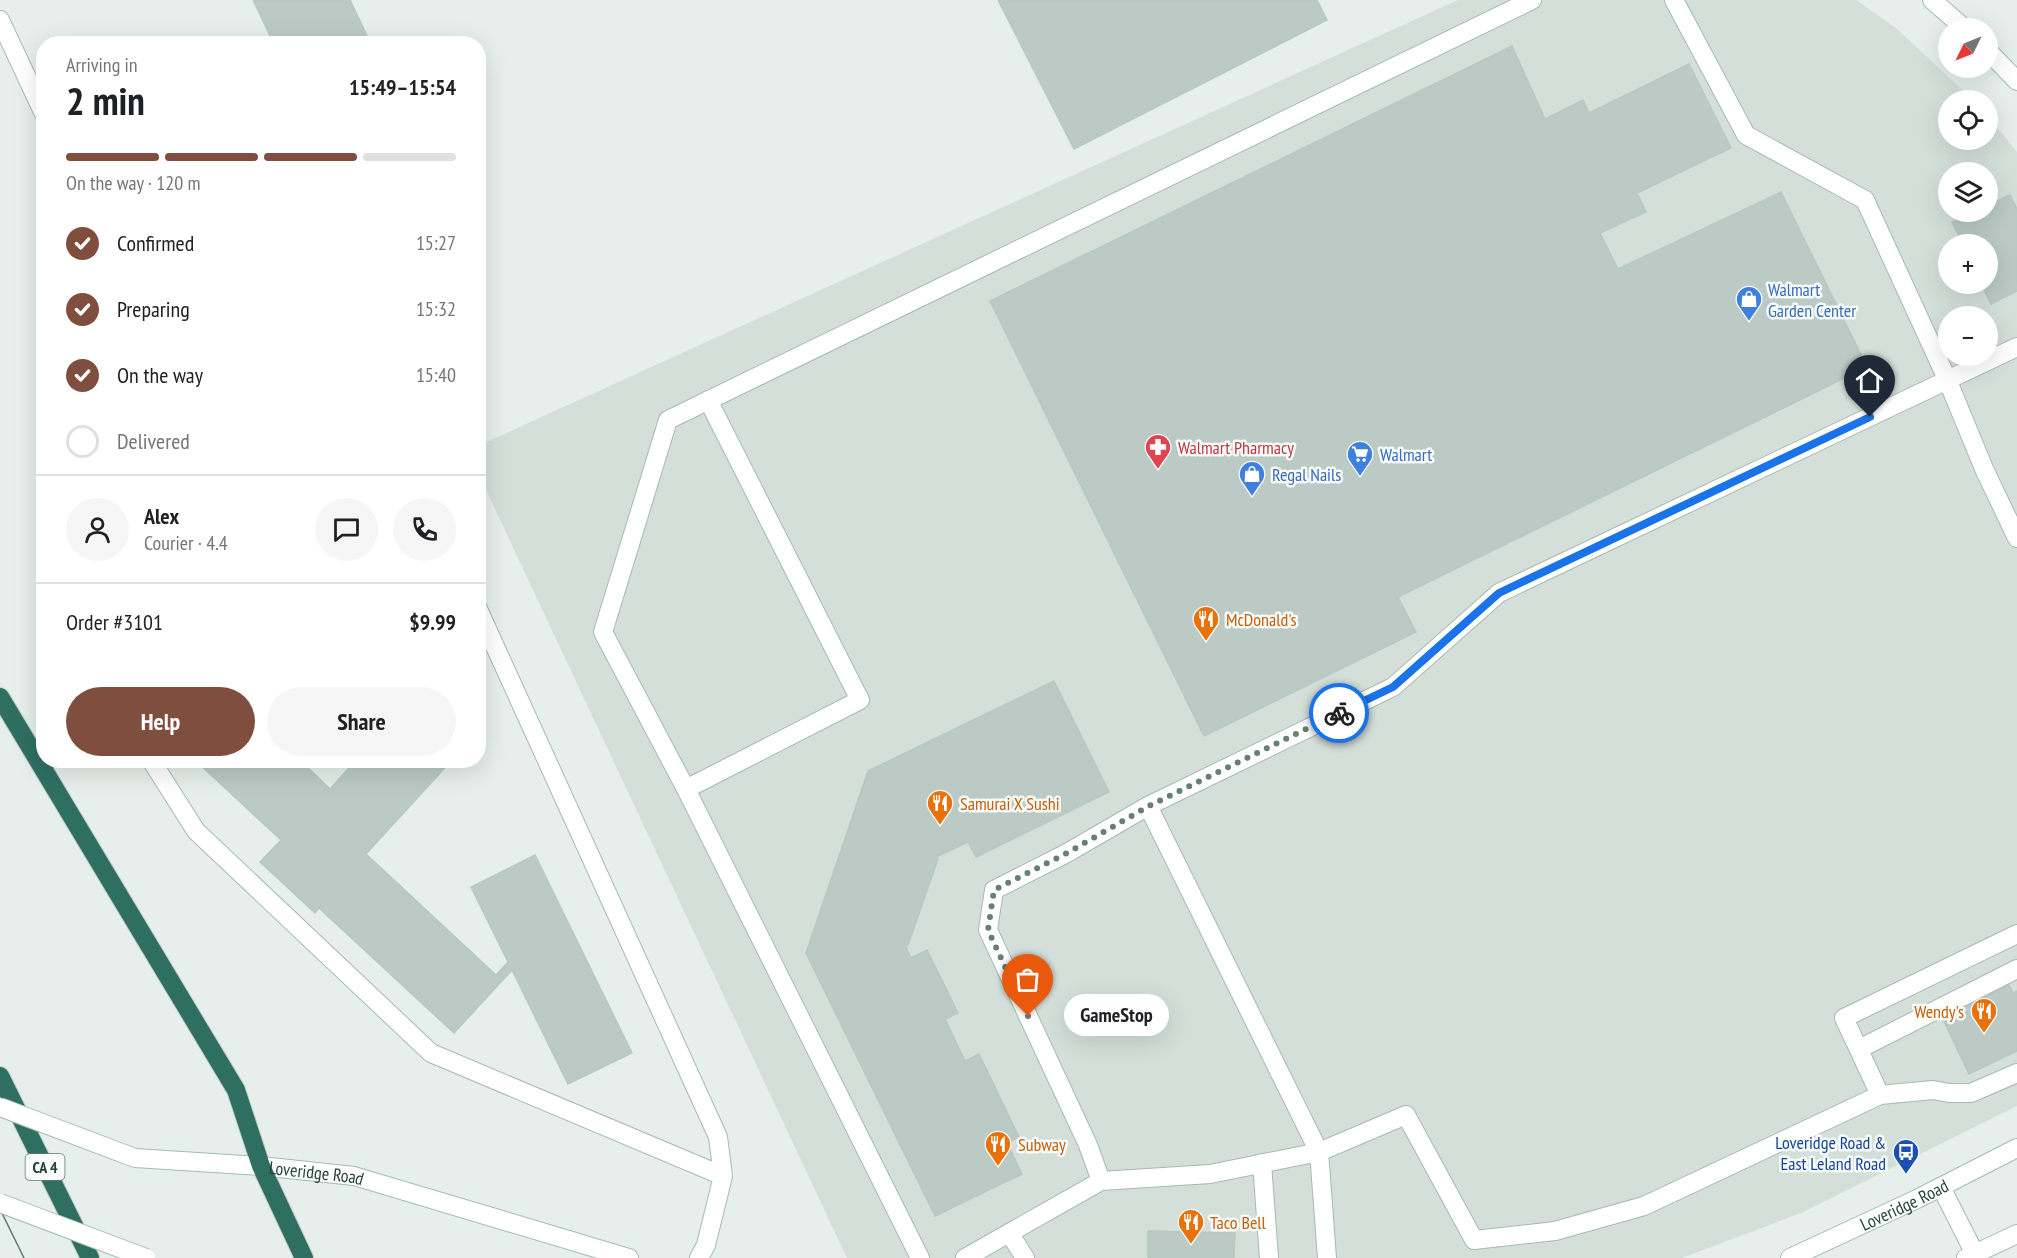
<!DOCTYPE html>
<html lang="en">
<head>
<meta charset="utf-8">
<style>
  :root { --surface:#fff; --page:#f6f6f6; --text:#202124; --muted:#757577; --line:#e0e0e0; --accent:#7f4e3f }
  body { margin:0; font-family:"PT Sans Narrow",sans-serif; background:var(--page); color:var(--text); height:100vh; display:flex; flex-direction:column; font-size:22px; white-space:nowrap }
  * { box-sizing:border-box; margin:0 }
  p { font-size:20px; color:var(--muted) }
  .icon { flex:none; width:33px; height:33px; fill:none; stroke:currentColor; stroke-width:2; stroke-linecap:round; stroke-linejoin:round }
  .map { position:relative; flex:1; overflow:hidden }
  .side { position:absolute; left:36px; top:36px; width:450px; height:732px; display:flex; flex-direction:column; background:var(--surface); border-radius:24px; box-shadow:0 6px 24px #0002 }
  .side>* { flex:none }
  .needle { width:39px; rotate:227deg }
  .tools { position:absolute; left:1938px; top:18px; display:grid; gap:12px }
  .tools a { display:grid; place-items:center; width:60px; height:60px; border-radius:50%; background:var(--surface); box-shadow:0 6px 24px #0002; font-size:30px }
  .pin { position:absolute; display:grid; place-items:center; width:51px; height:51px; color:#fff; margin:-62px -26px; border-radius:50% 50% 50% 0; rotate:-45deg; box-shadow:0 0 6px #0007 }
  .pin .icon { rotate:45deg }
  .courier { position:absolute; display:grid; place-items:center; width:60px; height:60px; margin:-30px; border:4px solid #1a73e8; border-radius:50%; background:#fff; color:#222; box-shadow:0 2px 8px #0007 }
  .bubble { position:absolute; height:42px; border-radius:21px; background:var(--surface); box-shadow:0 6px 24px #0002; font-size:20px; font-weight:700; line-height:42px; text-align:center }
  .headline em { font-style:normal; font-weight:700 }
  .headline div { display:flex; flex-direction:column-reverse }
  .headline { display:flex; align-items:center; justify-content:space-between; height:102px; padding:0 30px }
  h1 { font-size:39px; font-weight:700; line-height:45px }
  .bar { display:grid; grid-template-columns:repeat(4,1fr); gap:9px 6px; align-content:center; height:72px; padding:0 30px }
  .bar i { height:8px; border-radius:4px; background:var(--line) }
  .bar .selected { background:var(--accent) }
  .bar p { grid-column:span 4 }
  .line { display:flex; align-items:center; gap:15px; padding:0 30px; border-top:2px solid var(--line) }
  .line div { flex:1 }
  .round { display:grid; place-items:center; flex:none; width:63px; height:63px; border-radius:32px; background:var(--page) }
  ol { padding:0 30px; list-style:none }
  li { display:flex; align-items:center; gap:18px; height:66px }
  li p { margin-inline-start:auto }
  li .icon { padding:6px; border-radius:50%; background:var(--accent); color:#fff; stroke-width:4 }
  li:last-child { color:var(--muted) }
  li i { width:33px; height:33px; border:3px solid var(--line); border-radius:50% }
  .action { display:flex; gap:12px; margin-top:auto; padding:12px 30px }
  .action a { flex:1; height:69px; border-radius:36px; background:var(--accent); color:#fff; font-size:24px; font-weight:700; line-height:69px; text-align:center }
  .action a+a { background:var(--page); color:var(--text) }
  .map>svg:first-child { display:block }
  .built { fill:#d4dfda; fill-rule:evenodd }
  .building { fill:#bbcac4; stroke:#b8c9c2; stroke-width:1.5 }
  .lines { fill:none; stroke-linecap:round; stroke-linejoin:round }
  .service-casing { stroke:#a8b8b2; stroke-width:20 }
  .minor-casing { stroke:#a8b8b2; stroke-width:20 }
  .secondary-casing { stroke:#a4bbb3; stroke-width:20 }
  .motorway-casing { stroke:#c2cac8; stroke-width:20 }
  .service { stroke:#fff; stroke-width:18 }
  .minor { stroke:#fff; stroke-width:18 }
  .secondary { stroke:#fff; stroke-width:18 }
  .motorway { stroke:#2f6f62; stroke-width:18 }
  .tram { stroke:#5f7d75; stroke-width:1.5 }
  .secondary-bridge-casing { stroke:#a4bbb3; stroke-width:20; stroke-linecap:butt }
  .secondary-bridge { stroke:#fff; stroke-width:18 }
  .done { stroke:#687f78; stroke-width:6; stroke-dasharray:0 10.8 }
  .route { stroke:#1a73e8; stroke-width:8 }
  .labels { text-anchor:middle; dominant-baseline:central; stroke-width:5; stroke-linejoin:round; paint-order:stroke }
  .shield { fill:#f7fbf9; stroke:#637a73; stroke-width:1.5 }
  .shield-label { font-size:16px; font-weight:bold; fill:#24423a }
  .shop-label { font-size:18px; fill:#366cbe; stroke:#f7fbf9; text-anchor:start }
  .health-label { font-size:18px; fill:#be3a42; stroke:#f7fbf9; text-anchor:start }
  .food-label { font-size:18px; fill:#c56008; stroke:#f7fbf9; text-anchor:start }
  .transit-label { font-size:18px; fill:#164399; stroke:#f7fbf9; text-anchor:end }
  .street-label { font-size:18px; fill:#24423a; stroke:#f7fbf9 }
</style>
</head>
<body>
<div class="map">
<svg width="2017" height="1258" viewBox="0 0 2017 1258">
  <rect width="100%" height="100%" fill="#e6efeb"/>
  <path class="built" d="M1458,0H1856L1896,28L1973,100H1948V140H1988V116L2017,152V1106L1801,1213L1682,1258H847L479,475L478,446ZM1948,172H1988V212H1948ZM1948,244H1988V284H1948ZM1948,316H1988V356H1948Z"/>
  <path class="building" d="M253,0H350L371,44H274Z
    M998,0H1317L1327,20L1074,149Z
    M1512,46L1545,119L1583,100L1589,113L1689,64L1731,148L1637,193L1646,212L1600,233L1618,269L1781,192L1867,367L1398,597L1416,632L1204,736L990,301Z
    M2010,195L2017,209V291L1991,304L1981,284H1988V244H1963L1952,222L1975,212H1988V205Z
    M1054,681L1109,792L976,857L968,842L936,857L938,859L908,945H905L911,958L927,950L958,1013L945,1019L965,1061L979,1054L1019,1137L1007,1143L1022,1174L935,1216L806,953L868,771Z
    M195,760H300L330,789L356,760H452L366,854L496,975L508,962L471,887L535,855L632,1053L568,1084L512,970L454,1033L319,908L315,913L260,862L281,840Z
    M2009,985L2013,993L2017,991V1051L1969,1074L1942,1017Z
    M1148,1231L1235,1233L1234,1258H1148Z"/>
  <g class="lines">
    <g class="service-casing">
      <path id="service" d="M1674,0L1746,135L1865,200L1947,379L1985,471L2017,538
        M478,609L718,1137L723,1176L706,1245L699,1258
        M151,760L196,831L431,1053L723,1176
        M686,789L860,700L708,400
        M1148,806L1319,1152L1327,1258
        M1859,1049L2017,969
        M1880,1095L1933,1090L1949,1093H1971L2017,1073
        M1262,1163L1269,1258
        M1101,1181L1210,1174L1319,1152L1406,1115L1474,1240L1555,1231L1644,1206L1880,1095L1844,1018L2017,934
        M1941,1187L1977,1258
        M1010,1234L1025,1258
        M920,1258L686,789L603,632L668,420L1532,0
        M965,1258L1101,1181L1088,1145L988,930L994,890L1067,853L1148,806L1393,687L1499,593L2017,347"/>
    </g>
    <g class="minor-casing">
      <path id="minor" d="M0,20L44,114"/>
    </g>
    <g class="secondary-casing">
      <g id="secondary">
        <path d="M1932,0L1964,28"/>
        <path d="M1988,51L2017,81"/>
        <path id="s1" d="M135,1158L261,1166L354,1176L629,1258"/>
        <path id="s2" d="M1790,1258L1917,1199L2017,1148"/>
        <path d="M1966,1258L2017,1234"/>
      </g>
    </g>
    <g class="motorway-casing">
      <path id="motorway" d="M0,697L236,1090L261,1166L304,1258
        M0,1076L90,1258"/>
    </g>
    <use href="#service" class="service"/>
    <use href="#minor" class="minor"/>
    <use href="#secondary" class="secondary"/>
    <use href="#motorway" class="motorway"/>
    <path class="tram" d="M0,1209L24,1258"/>
    <g class="secondary-bridge-casing">
      <path id="secondary-bridge" d="M0,1107L135,1158
        M0,1203L146,1258"/>
    </g>
    <use href="#secondary-bridge" class="secondary-bridge"/>
  </g>
  <g class="lines">
    <path class="done" d="M1028,1016L988,930L994,890L1067,853L1149,806L1339,713"/>
    <path class="route" d="M1339,713L1393,687L1499,593L1870,417"/>
  </g>
  <defs>
    <g id="shop-pin" transform="scale(1.35)"><path d="M0 17L-7.5 6A9.5 9.5 0 1 1 7.5 6Z" fill="#3f7fe0" stroke="#f7fbf9"/><path d="M-5-2.5h2.3a2.7 3.5 0 0 1 5.4 0H5L5.5 6h-11ZM-1.5-2.5h3a1.5 2.3 0 0 0-3 0Z" fill="#fff"/></g>
    <g id="pharmacy-pin" transform="scale(1.35)"><path d="M0 17L-7.5 6A9.5 9.5 0 1 1 7.5 6Z" fill="#e0444e" stroke="#f7fbf9"/><path d="M-2-6h4v4h4v4h-4v4h-4v-4h-4v-4h4Z" fill="#fff"/></g>
    <g id="supermarket-pin" transform="scale(1.35)"><path d="M0 17L-7.5 6A9.5 9.5 0 1 1 7.5 6Z" fill="#3f7fe0" stroke="#f7fbf9"/><path d="M-6-5.5h2.5l.6 2H6L4.5 2H-2.5L-4.4-4H-6ZM-1.5 3.2a1.3 1.3 0 1 0 .1 0ZM3 3.2a1.3 1.3 0 1 0 .1 0Z" fill="#fff"/></g>
    <g id="restaurant-pin" transform="scale(1.35)"><path d="M0 17L-7.5 6A9.5 9.5 0 1 1 7.5 6Z" fill="#e8710a" stroke="#f7fbf9"/><path d="M-5-6h1v4h1v-4h1v4h1v-4h1v5L-1.5 .5V6h-2V.5L-5-1ZM5-6V6H3V1.5H1.5Q1.5-4 5-6Z" fill="#fff"/></g>
    <g id="bus-pin" transform="scale(1.35)"><path d="M0 17L-7.5 6A9.5 9.5 0 1 1 7.5 6Z" fill="#1a4fb4" stroke="#f7fbf9"/><path d="M-5-6H5V4H4V6H2V4H-2V6H-4V4H-5ZM-3.5-4V0h7V-4ZM-3.5 1.2v1.5H-2V1.2ZM2 1.2v1.5H3.5V1.2Z" fill="#fff"/></g>
  </defs>
  <g fill-rule="evenodd">
    <use href="#shop-pin" x="1749" y="299"/>
    <use href="#pharmacy-pin" x="1158" y="447"/>
    <use href="#supermarket-pin" x="1360" y="454"/>
    <use href="#shop-pin" x="1252" y="474"/>
    <use href="#restaurant-pin" x="1206" y="619"/>
    <use href="#restaurant-pin" x="940" y="803"/>
    <use href="#restaurant-pin" x="1984" y="1011"/>
    <use href="#restaurant-pin" x="998" y="1144"/>
    <use href="#bus-pin" x="1906" y="1152"/>
    <use href="#restaurant-pin" x="1191" y="1222"/>
  </g>
  <g class="labels">
    <rect class="shield" x="25.5" y="1154" width="39" height="26" rx="4.5"/>
    <g class="shield-label">
      <text x="45" y="1167">CA 4</text>
    </g>
    <g class="shop-label">
      <text x="1768" y="289">Walmart<tspan x="1768" dy="21">Garden Center</tspan></text>
      <text x="1380" y="454">Walmart</text>
      <text x="1272" y="474">Regal Nails</text>
    </g>
    <g class="health-label">
      <text x="1178" y="447">Walmart Pharmacy</text>
    </g>
    <g class="food-label">
      <text x="1226" y="619">McDonald's</text>
      <text x="960" y="803">Samurai X Sushi</text>
      <text x="1964" y="1011" text-anchor="end">Wendy's</text>
      <text x="1018" y="1144">Subway</text>
      <text x="1210" y="1222">Taco Bell</text>
    </g>
    <g class="transit-label">
      <text x="1886" y="1142">Loveridge Road &amp;<tspan x="1886" dy="21">East Leland Road</tspan></text>
    </g>
    <g class="street-label">
      <text stroke="none"><textPath href="#s1" startOffset="182">Loveridge Road</textPath></text>
      <text stroke="none"><textPath href="#s2" startOffset="126">Loveridge Road</textPath></text>
    </g>
  </g>
</svg>
<div class="tools">
<a><svg class="needle" viewBox="-14 -14 28 28"><path d="M0-13l5 13h-10z" fill="#e53935"/><path d="M0 13l5-13h-10z" fill="#757577"/></svg></a>
<a><svg class="icon" aria-label="locate" viewBox="0 0 24 24"><circle cx="12" cy="12" r="6"/><path d="M12 2v4M12 18v4M2 12h4M18 12h4"/></svg></a>
<a><svg class="icon" aria-label="layers" viewBox="0 0 24 24"><path d="M12 4l9 5-9 5-9-5zM3 14l9 5 9-5"/></svg></a>
<a>+</a>
<a>−</a>
</div>
<div class="pin" style="left:1028px;top:1016px;background:#ea580c"><svg class="icon" aria-label="bag" viewBox="0 0 24 24"><path d="M5 8h14l-1 12H6zM9 8a3 3 0 0 1 6 0"/></svg></div>
<div class="pin" style="left:1870px;top:417px;background:#1f2937"><svg class="icon" aria-label="home" viewBox="0 0 24 24"><path d="M3 11l9-7 9 7M6 9v11h12V9"/></svg></div>
<div class="courier" style="left:1339px;top:713px"><svg class="icon" aria-label="bike" viewBox="0 0 24 24"><circle cx="6" cy="16" r="4"/><circle cx="18" cy="16" r="4"/><path d="M6 16l4-8h5l3 8M10 8l3 8H6M13 5h3"/></svg></div>
<div class="bubble" style="left:1064px;top:994px;width:105px">GameStop</div>
<section class="side">
<div class="headline"><div><h1>2 min</h1><p>Arriving in</p></div><em>15:49–15:54</em></div>
<div class="bar"><i class="selected"></i><i class="selected"></i><i class="selected"></i><i></i><p>On the way · 120 m</p></div>
<ol>
<li><svg class="icon" aria-label="check" viewBox="0 0 24 24"><path d="M5 12l5 5 9-10"/></svg>Confirmed<p>15:27</p></li>
<li><svg class="icon" aria-label="check" viewBox="0 0 24 24"><path d="M5 12l5 5 9-10"/></svg>Preparing<p>15:32</p></li>
<li><svg class="icon" aria-label="check" viewBox="0 0 24 24"><path d="M5 12l5 5 9-10"/></svg>On the way<p>15:40</p></li>
<li><i></i>Delivered</li>
</ol>
<div class="line" style="height:108px"><a class="round"><svg class="icon" aria-label="person" viewBox="0 0 24 24"><circle cx="12" cy="8" r="4"/><path d="M4 21q1-7 8-7t8 7"/></svg></a><div><b>Alex</b><p>Courier · 4.4</p></div><a class="round"><svg class="icon" aria-label="chat" viewBox="0 0 24 24"><path d="M4 5h16v11H9l-5 4z"/></svg></a><a class="round"><svg class="icon" aria-label="phone" viewBox="0 0 24 24"><path d="M5 4h4l2 5-3 2q2 4 5 5l2-3 5 2v4C11 20 4 13 5 4z"/></svg></a></div>
<div class="line" style="height:78px"><div>Order #3101</div><b>$9.99</b></div>
<div class="action"><a>Help</a><a>Share</a></div>
</section>
</div>
</body>
</html>
